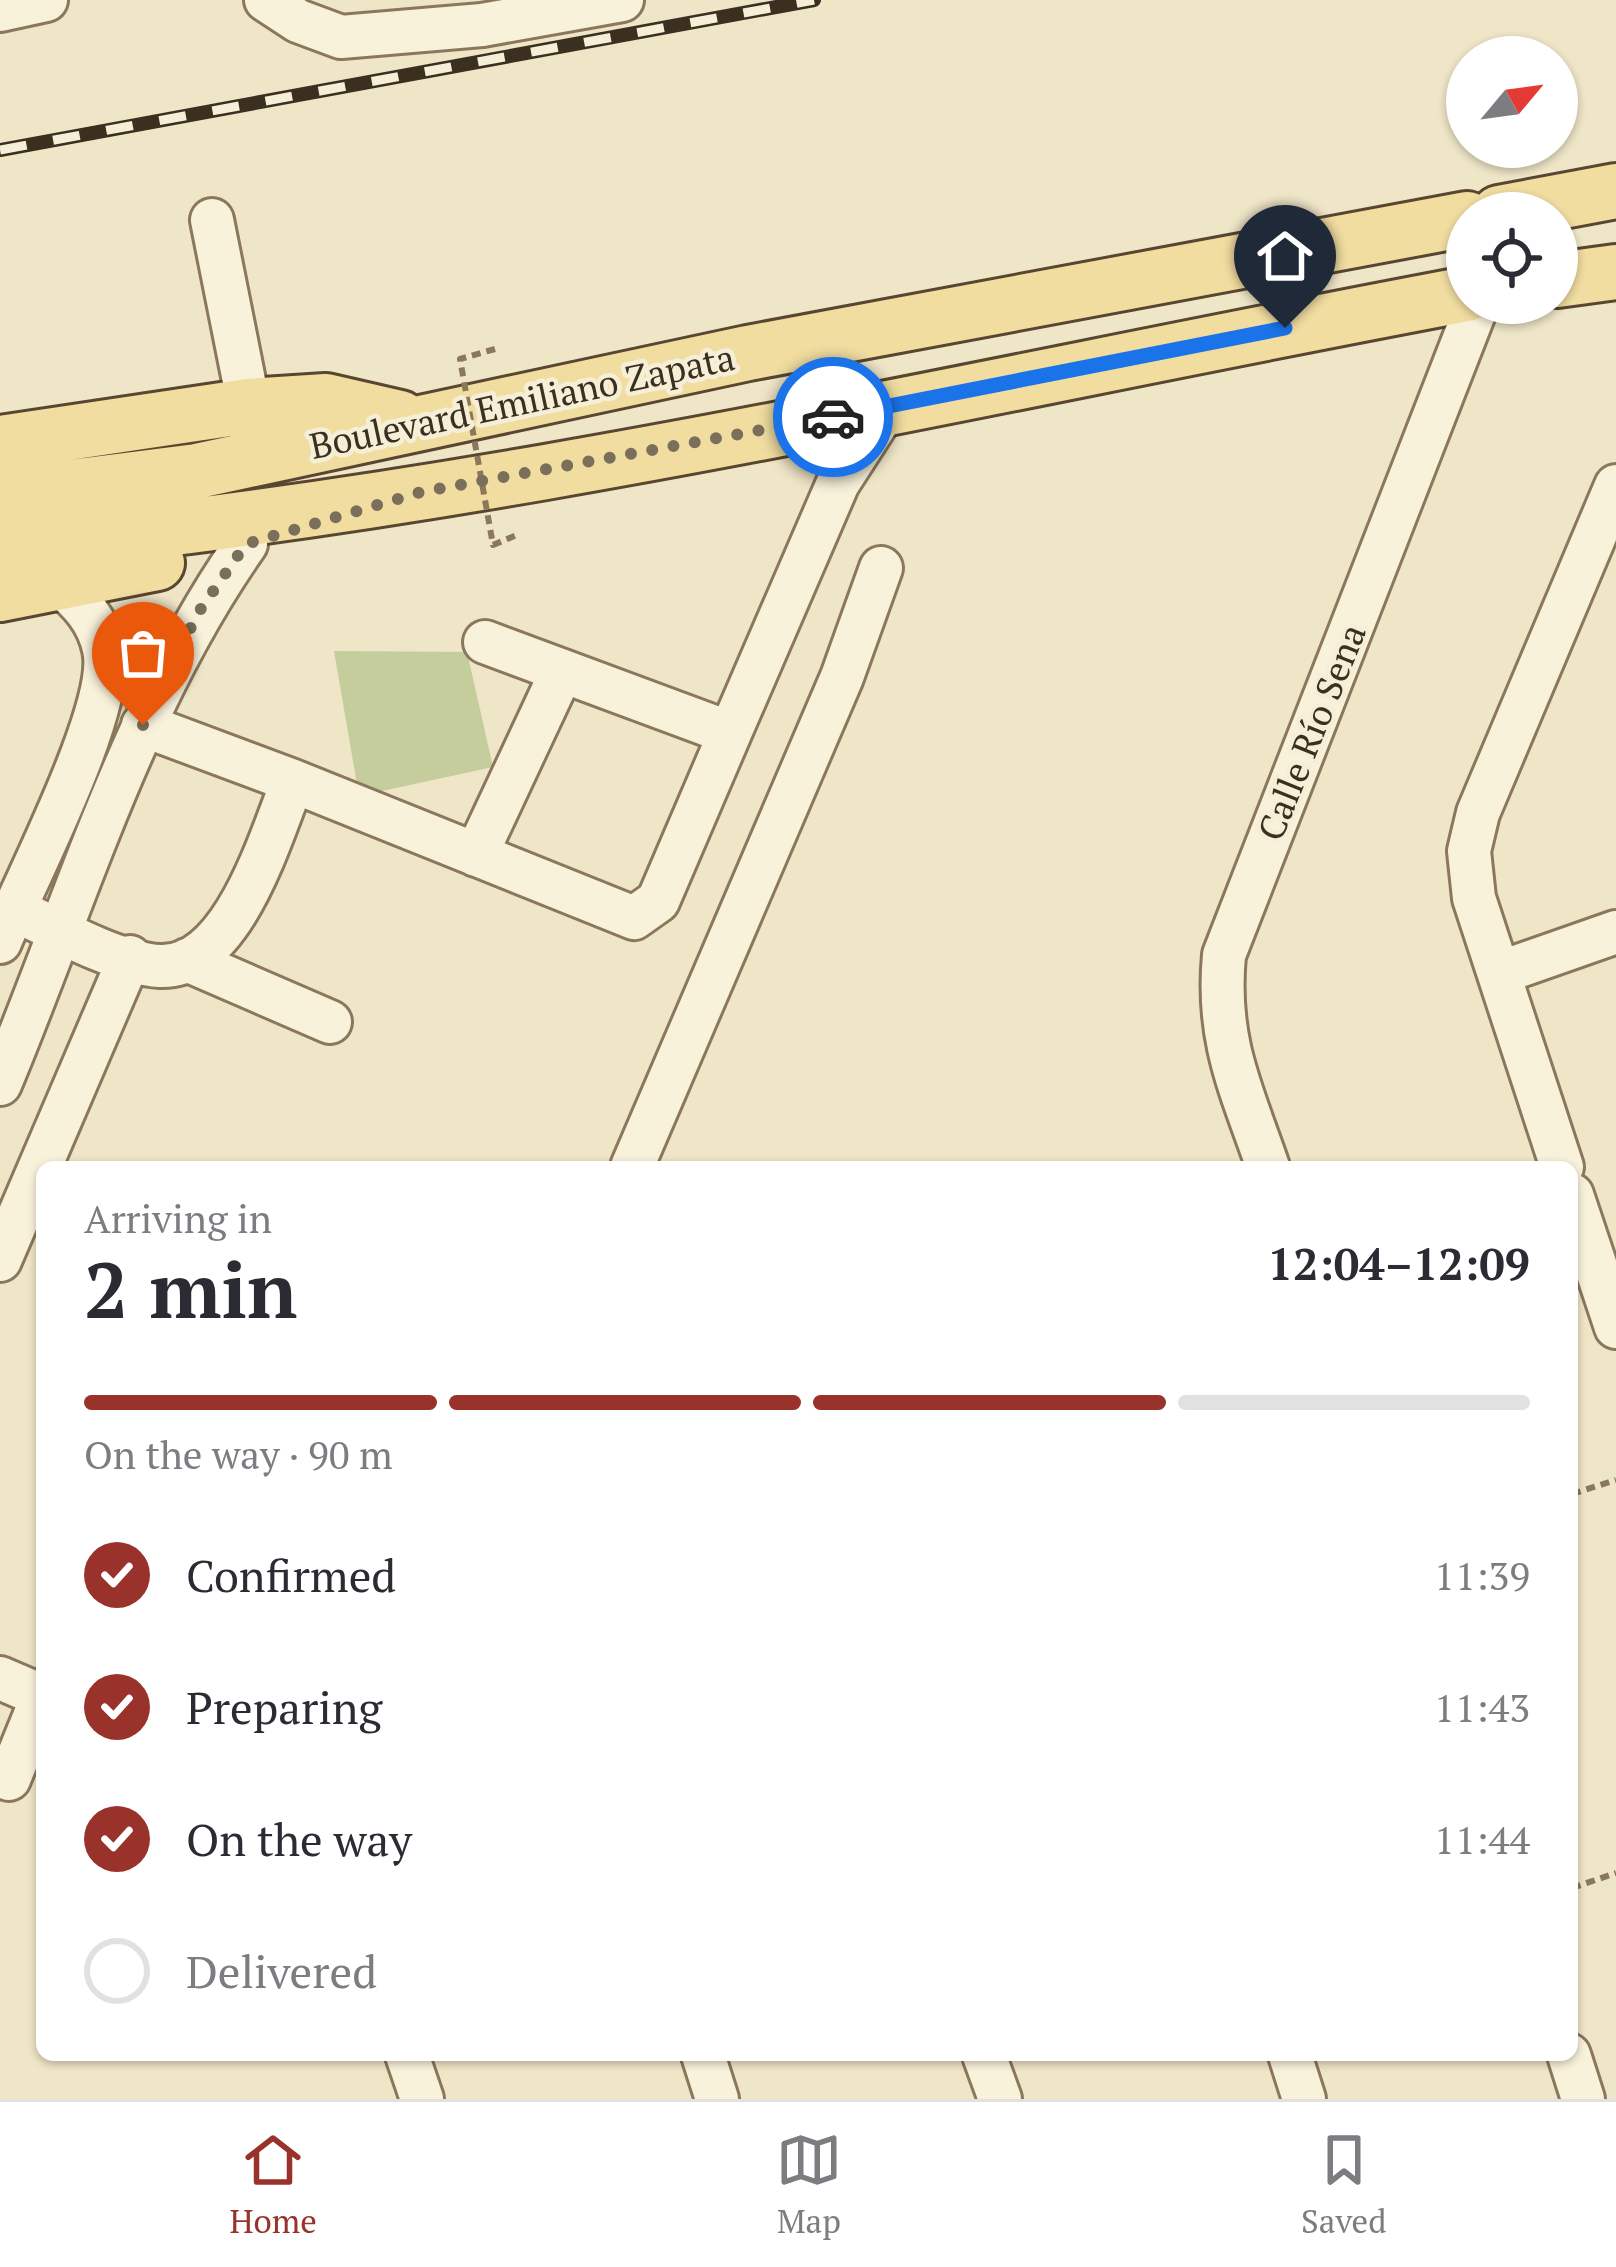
<!DOCTYPE html>
<html lang="en">
<head>
<meta charset="utf-8">
<style>
  :root { --surface:#fff; --page:#f7f7f7; --text:#2b2b33; --muted:#7c7c81; --line:#e1e1e2; --accent:#9a322c }
  body { margin:0; font-family:"PT Serif",serif; background:var(--page); color:var(--text); height:100vh; display:flex; flex-direction:column; font-size:45px; white-space:nowrap }
  * { box-sizing:border-box; margin:0 }
  p { font-size:39px; color:var(--muted) }
  .icon { flex:none; width:66px; height:66px; fill:none; stroke:currentColor; stroke-width:2; stroke-linecap:round; stroke-linejoin:round }
  .map { position:relative; flex:1; overflow:hidden }
  .details { position:absolute; left:36px; top:1161px; width:1542px; height:900px; display:flex; flex-direction:column; background:var(--surface); border-radius:18px; box-shadow:0 3px 9px #0004 }
  .details>* { flex:none }
  .needle { width:78px; rotate:61deg }
  .controls { position:absolute; left:1446px; top:36px; display:grid; gap:24px }
  .controls a { display:grid; place-items:center; width:132px; height:132px; border-radius:50%; background:var(--surface); box-shadow:0 3px 9px #0004; font-size:60px }
  .pin { position:absolute; display:grid; place-items:center; width:102px; height:102px; color:#fff; margin:-123px -51px; border-radius:50% 50% 50% 0; rotate:-45deg; box-shadow:0 0 12px #0007 }
  .pin .icon { rotate:45deg }
  .courier { position:absolute; display:grid; place-items:center; width:120px; height:120px; margin:-60px; border:9px solid #1a73e8; border-radius:50%; background:#fff; color:#222; box-shadow:0 3px 15px #0007 }
  .overview em { font-style:normal; font-weight:600 }
  .overview div { display:flex; flex-direction:column-reverse }
  .overview { display:flex; align-items:center; justify-content:space-between; height:204px; padding:0 48px }
  h1 { font-size:78px; font-weight:600; line-height:90px }
  .bar { display:grid; grid-template-columns:repeat(4,1fr); gap:18px 12px; align-content:center; height:144px; padding:0 48px }
  .bar i { height:15px; border-radius:9px; background:var(--line) }
  .bar .current { background:var(--accent) }
  .bar p { grid-column:span 4 }
  ol { padding:0 48px; list-style:none }
  li { display:flex; align-items:center; gap:36px; height:132px }
  li p { margin-inline-start:auto }
  li .icon { padding:12px; border-radius:50%; background:var(--accent); color:#fff; stroke-width:4 }
  li:last-child { color:var(--muted) }
  li i { width:66px; height:66px; border:6px solid var(--line); border-radius:50% }
  .tabs { display:flex; justify-content:space-around; align-items:center; height:168px; border-top:3px solid var(--line); background:var(--surface); font-size:33px; color:var(--muted) }
  .tabs a { display:grid; justify-items:center; gap:6px }
  .tabs .current { color:var(--accent) }
  .map>svg:first-child { display:block }
  .garden { fill:#c4cd9b }
  .lines { fill:none; stroke-linecap:round; stroke-linejoin:round }
  .minor-casing { stroke:#8b785c; stroke-width:48 }
  .major-casing { stroke:#594630; stroke-width:60 }
  .path { stroke:#8b785c; stroke-width:6; stroke-dasharray:9 6; stroke-linecap:butt }
  .minor { stroke:#f9f2db; stroke-width:42 }
  .major { stroke:#f1dda0; stroke-width:54 }
  .rail-casing { stroke:#3b2f20; stroke-width:14 }
  .rail { stroke:#f6efd7; stroke-width:9; stroke-dasharray:27; stroke-linecap:butt }
  .path-bridge { stroke:#8b785c; stroke-width:6; stroke-dasharray:9 6; stroke-linecap:butt }
  .done { stroke:#7a6f5a; stroke-width:12; stroke-dasharray:0 21.6 }
  .route { stroke:#1a73e8; stroke-width:15 }
  .labels { text-anchor:middle; dominant-baseline:central; stroke-width:9; stroke-linejoin:round; paint-order:stroke }
  .street-label { font-size:36px; fill:#3b2f20; stroke:#f6efd7 }
</style>
</head>
<body>
<div class="map">
<svg width="1616" height="2099" viewBox="0 0 1616 2099">
  <rect width="100%" height="100%" fill="#efe5c7"/>
  <path class="garden" d="M334,651L467,652L493,767L359,796Z"/>
  <g class="lines">
    <g class="minor-casing">
      <path id="minor" d="M266,0L298,21L341,37L482,25L622,0
        M0,10L46,0
        M212,220L249,406
        M485,642L730,733L838,483L887,407
        M143,725L293,781
        M476,855L562,671
        M14,909C51,927 118,964 160,966C234,969 271,834 293,781L634,918L658,901L730,733
        M0,942C25,881 117,706 104,649C98,620 80,601 58,583
        M187,960L330,1022
        M1499,973L1616,932
        M0,1084C76,902 132,706 246,544
        M632,1167L842,677L881,568
        M1268,1167C1241,1089 1216,1040 1224,955L1478,303
        M1562,1167L1474,898L1469,851L1478,813L1616,486
        M1572,1195L1616,1327
        M0,1260L130,957
        M0,1678L42,1696
        M9,1779L42,1698
        M407,2055L422,2099
        M703,2055L717,2099
        M984,2055L1000,2099
        M1290,2055L1304,2099
        M1569,2055L1583,2099"/>
    </g>
    <g class="major-casing">
      <path id="major" d="M1499,213L1616,191
        M1557,280L1616,272
        M0,443L249,406L326,401L400,418
        M0,496L197,471L748,353L1467,219
        M0,547C494,501 980,385 1467,294
        M0,594L157,563"/>
    </g>
    <path class="path" d="M1572,1494L1616,1480
      M1572,1888L1616,1873"/>
    <use href="#minor" class="minor"/>
    <use href="#major" class="major"/>
    <g class="rail-casing">
      <path id="rail" d="M0,150L814,0"/>
    </g>
    <use href="#rail" class="rail"/>
    <path class="path-bridge" d="M495,349L460,359L493,545L519,534"/>
  </g>
  <g class="lines">
    <path class="done" d="M143,725L198,613L246,544L421,492L833,417"/>
    <path class="route" d="M833,417L1285,328"/>
  </g>
  <g class="labels">
    <g class="street-label">
      <text transform="translate(522 401) rotate(-12)">Boulevard Emiliano Zapata</text>
      <text transform="translate(1311 732) rotate(-68)">Calle Río Sena</text>
    </g>
  </g>
</svg>
<div class="controls">
<a><svg class="needle" viewBox="-14 -14 28 28"><path d="M0-13l5 13h-10z" fill="#e53935"/><path d="M0 13l5-13h-10z" fill="#7c7c81"/></svg></a>
<a><svg class="icon" aria-label="locate" viewBox="0 0 24 24"><circle cx="12" cy="12" r="6"/><path d="M12 2v4M12 18v4M2 12h4M18 12h4"/></svg></a>
</div>
<div class="pin" style="left:143px;top:725px;background:#ea580c"><svg class="icon" aria-label="bag" viewBox="0 0 24 24"><path d="M5 8h14l-1 12H6zM9 8a3 3 0 0 1 6 0"/></svg></div>
<div class="pin" style="left:1285px;top:328px;background:#1f2937"><svg class="icon" aria-label="home" viewBox="0 0 24 24"><path d="M3 11l9-7 9 7M6 9v11h12V9"/></svg></div>
<div class="courier" style="left:833px;top:417px"><svg class="icon" aria-label="car" viewBox="0 0 24 24"><path d="M5 17H2v-5l4-1 3-4h7l3 4 3 1v5h-3M9 17h6M6 11h13"/><circle cx="7" cy="17" r="2"/><circle cx="17" cy="17" r="2"/></svg></div>
<section class="details">
<div class="overview"><div><h1>2 min</h1><p>Arriving in</p></div><em>12:04–12:09</em></div>
<div class="bar"><i class="current"></i><i class="current"></i><i class="current"></i><i></i><p>On the way · 90 m</p></div>
<ol>
<li><svg class="icon" aria-label="check" viewBox="0 0 24 24"><path d="M5 12l5 5 9-10"/></svg>Confirmed<p>11:39</p></li>
<li><svg class="icon" aria-label="check" viewBox="0 0 24 24"><path d="M5 12l5 5 9-10"/></svg>Preparing<p>11:43</p></li>
<li><svg class="icon" aria-label="check" viewBox="0 0 24 24"><path d="M5 12l5 5 9-10"/></svg>On the way<p>11:44</p></li>
<li><i></i>Delivered</li>
</ol>
</section>
</div>
<nav class="tabs">
<a class="current"><svg class="icon" aria-label="home" viewBox="0 0 24 24"><path d="M3 11l9-7 9 7M6 9v11h12V9"/></svg>Home</a>
<a><svg class="icon" aria-label="map" viewBox="0 0 24 24"><path d="M3 6l6-2 6 2 6-2v14l-6 2-6-2-6 2zM9 4v14M15 6v14"/></svg>Map</a>
<a><svg class="icon" aria-label="saved" viewBox="0 0 24 24"><path d="M7 4h10v16l-5-4-5 4z"/></svg>Saved</a>
</nav>
</body>
</html>
